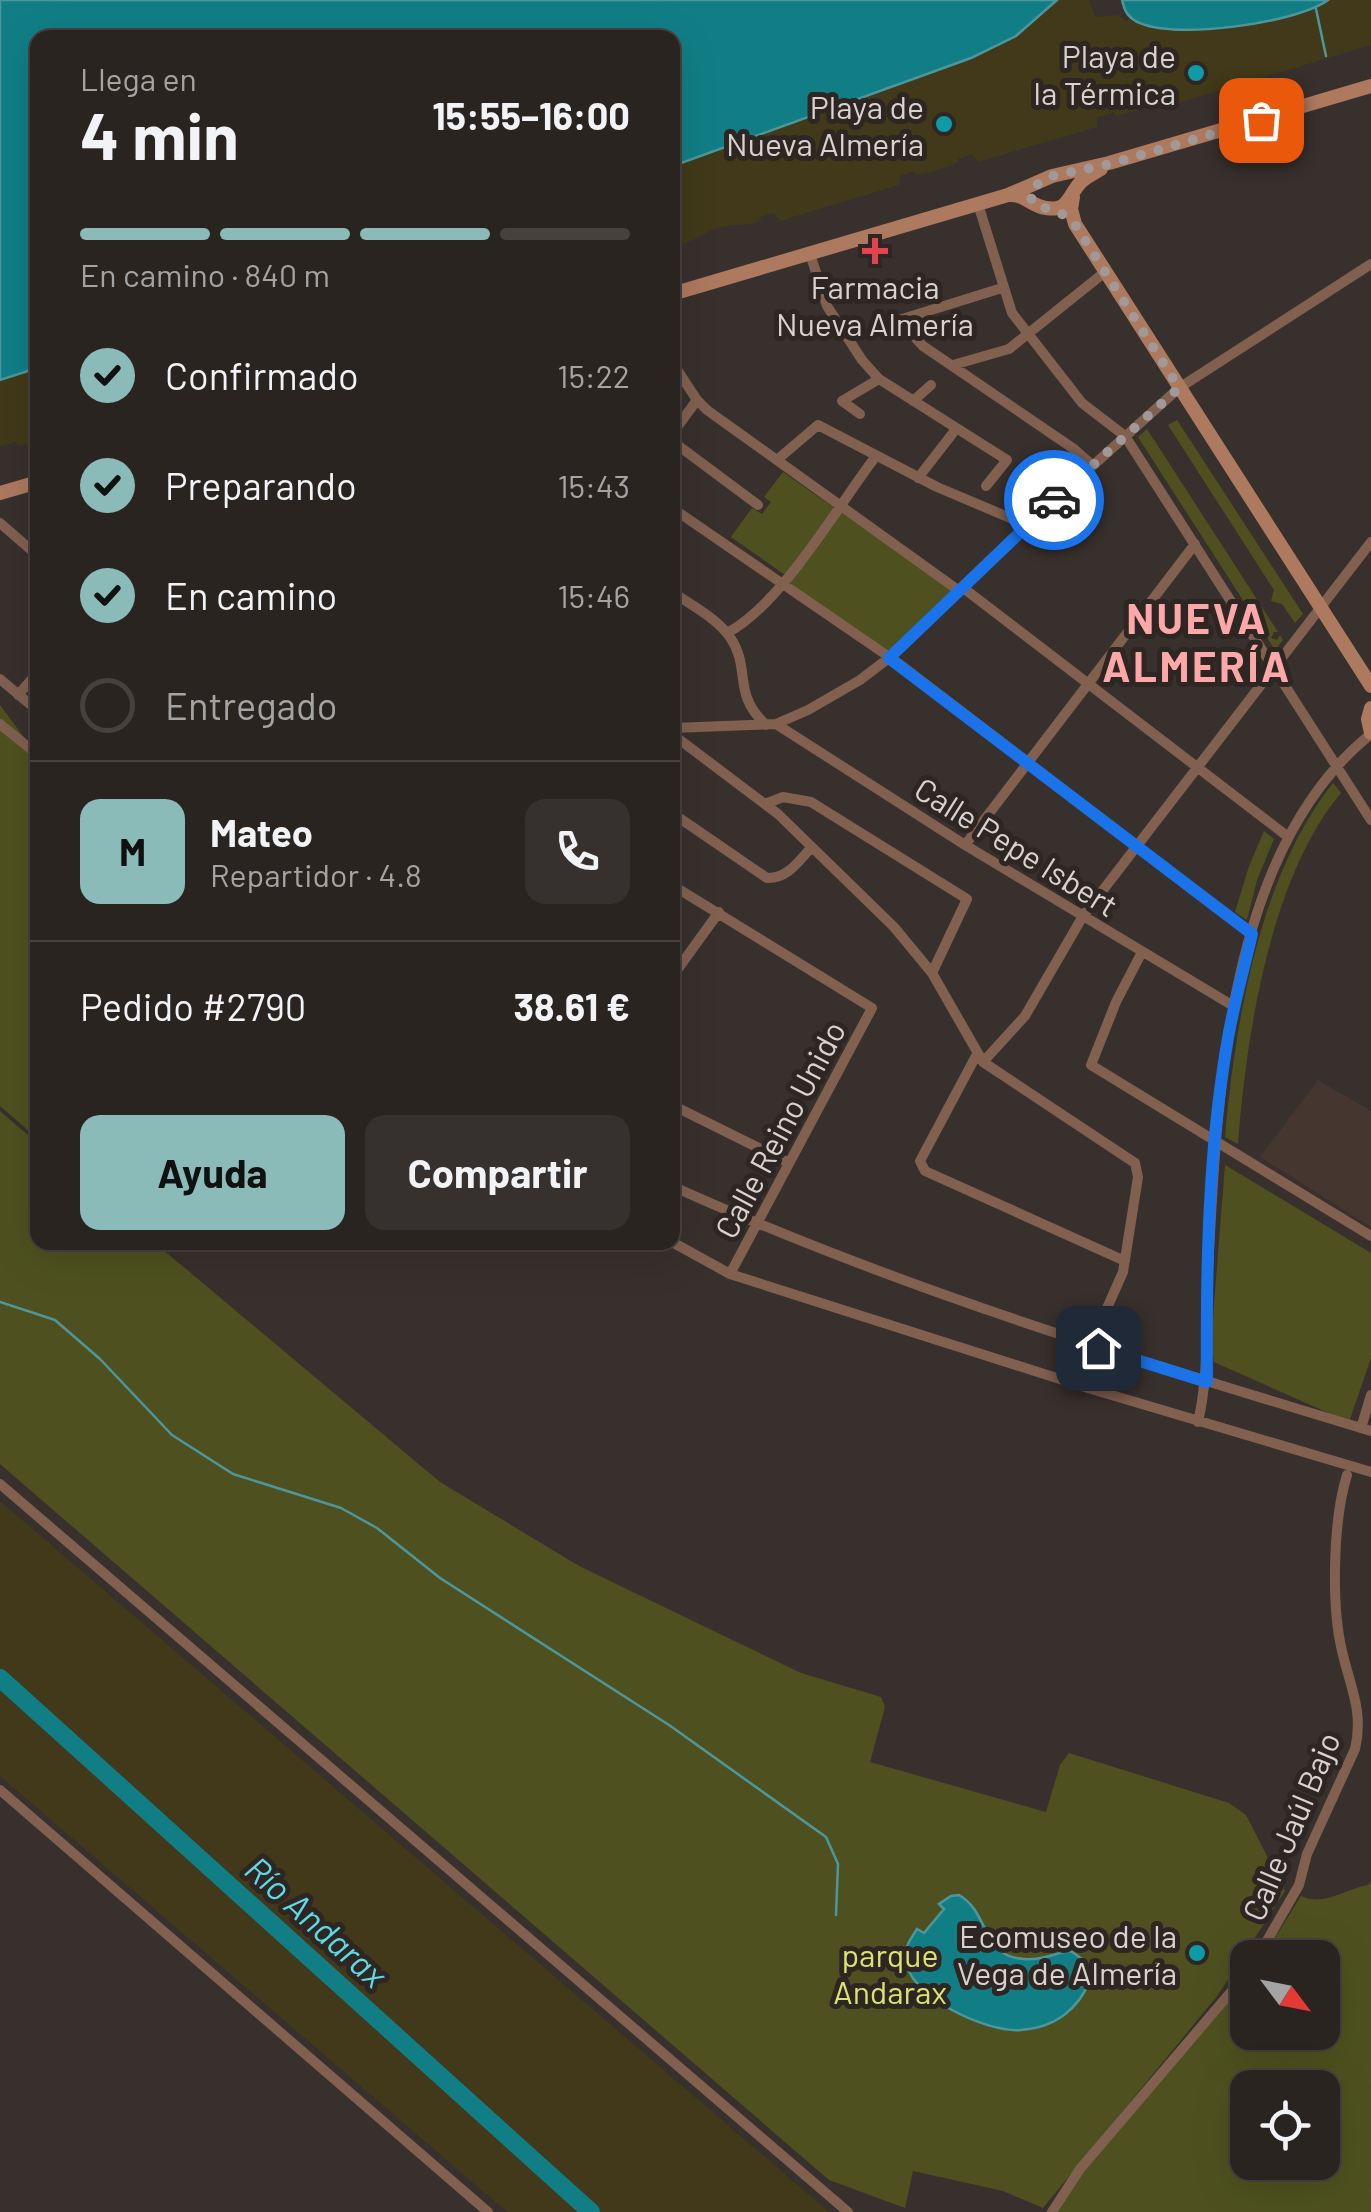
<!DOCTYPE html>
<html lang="es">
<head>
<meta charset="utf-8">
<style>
  :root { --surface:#2a2421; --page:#36302e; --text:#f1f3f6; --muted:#a5a4a5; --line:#46413f; --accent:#8bbbb9 }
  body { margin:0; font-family:Barlow,sans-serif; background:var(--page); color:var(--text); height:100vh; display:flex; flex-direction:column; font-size:38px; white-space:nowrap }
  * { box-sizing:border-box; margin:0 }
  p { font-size:32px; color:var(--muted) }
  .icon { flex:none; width:55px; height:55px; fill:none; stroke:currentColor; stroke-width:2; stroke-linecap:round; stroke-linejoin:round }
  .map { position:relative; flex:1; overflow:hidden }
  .details { position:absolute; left:30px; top:30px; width:650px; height:1220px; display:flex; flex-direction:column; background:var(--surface); border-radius:20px; box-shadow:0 10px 40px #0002,0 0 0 2px var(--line) }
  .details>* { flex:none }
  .needle { width:65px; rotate:122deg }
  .tools { position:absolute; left:1230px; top:1940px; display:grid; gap:20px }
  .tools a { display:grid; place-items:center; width:110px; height:110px; border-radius:20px; background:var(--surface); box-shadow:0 10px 40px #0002,0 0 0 2px var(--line); font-size:50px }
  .pin { position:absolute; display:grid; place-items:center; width:85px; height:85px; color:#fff; margin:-42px; border-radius:20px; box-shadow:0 5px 15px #0006 }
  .courier { position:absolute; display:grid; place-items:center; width:100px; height:100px; margin:-50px; border:8px solid #1a73e8; border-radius:50%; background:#fff; color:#222; box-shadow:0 2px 12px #0007 }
  .summary em { font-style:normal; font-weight:700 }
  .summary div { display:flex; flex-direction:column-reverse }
  .summary { display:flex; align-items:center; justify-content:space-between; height:170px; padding:0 50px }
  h1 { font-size:65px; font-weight:700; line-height:75px }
  .bar { display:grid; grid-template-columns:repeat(4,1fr); gap:15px 10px; align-content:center; height:120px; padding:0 50px }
  .bar i { height:12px; border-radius:8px; background:var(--line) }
  .bar .active { background:var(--accent) }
  .bar p { grid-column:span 4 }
  .line { display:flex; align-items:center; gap:25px; padding:0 50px; border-top:2px solid var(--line) }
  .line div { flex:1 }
  .round { display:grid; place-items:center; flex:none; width:105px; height:105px; border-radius:20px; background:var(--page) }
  ol { padding:0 50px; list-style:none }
  li { display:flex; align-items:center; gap:30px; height:110px }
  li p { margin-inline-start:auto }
  li .icon { padding:10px; border-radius:50%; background:var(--accent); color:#111; stroke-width:4 }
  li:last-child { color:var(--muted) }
  li i { width:55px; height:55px; border:5px solid var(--line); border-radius:50% }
  .button { display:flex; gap:20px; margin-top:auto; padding:20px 50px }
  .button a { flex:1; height:115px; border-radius:20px; background:var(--accent); color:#111; font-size:40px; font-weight:700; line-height:115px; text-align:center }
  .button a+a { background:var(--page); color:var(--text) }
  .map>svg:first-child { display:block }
  .built { fill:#45362f }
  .green { fill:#4e511f; fill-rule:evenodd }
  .sand { fill:#413919 }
  .water { fill:#117e86; stroke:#4d979c; stroke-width:2.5 }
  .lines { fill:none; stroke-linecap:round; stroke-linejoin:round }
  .stream { stroke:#4d979c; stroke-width:2.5 }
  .river { stroke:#117e86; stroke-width:18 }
  .minor { stroke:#816050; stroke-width:10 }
  .secondary { stroke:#ad795f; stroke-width:14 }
  .done { stroke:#a09997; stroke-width:10; stroke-dasharray:0 18 }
  .route { stroke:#1a73e8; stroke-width:12 }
  .culture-dot { fill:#0f9aa8; stroke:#2e2622; stroke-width:4 }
  .health-dot { fill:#e0444e; stroke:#2e2622; stroke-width:4 }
  .labels { text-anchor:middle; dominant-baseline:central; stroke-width:10; stroke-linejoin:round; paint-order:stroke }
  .poi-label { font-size:32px; fill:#d8d2d0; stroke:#2e2622; text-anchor:end }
  .street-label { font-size:32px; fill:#d8d2d0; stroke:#2e2622 }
  .park-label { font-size:32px; fill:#dbe470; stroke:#2e2622 }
  .water-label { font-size:35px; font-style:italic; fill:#5bdbe5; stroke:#2e2622 }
  .district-label { font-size:42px; font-weight:bold; letter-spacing:2.5px; fill:#fca8a8; stroke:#2e2622 }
</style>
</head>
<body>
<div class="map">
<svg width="1371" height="2212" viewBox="0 0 1371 2212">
  <rect width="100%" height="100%" fill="#38302c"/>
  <path class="built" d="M1318,1080L1371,1111V1227L1260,1157Z"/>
  <path class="green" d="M1177,420L1303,614L1295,623L1282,604L1271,601L1274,590L1168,425Z
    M1147,429L1278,632H1274L1271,638L1277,640L1280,635L1283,640L1275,650L1138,437Z
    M783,472L952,590L889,650H883L790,584L792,580L731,537L752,508L762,514L771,502L764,497Z
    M0,705L37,755V1138L0,1106Z
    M1333,783L1341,793C1270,877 1246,1037 1238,1144L1225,1137C1235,1022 1260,874 1333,783Z
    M1264,831L1274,839L1257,880L1247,920L1235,912L1249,866Z
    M0,1111L37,1143L38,1242L155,1243L440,1482L579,1566L801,1673L881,1697L885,1707L870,1762L1046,1812L1060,1765L1069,1753L1229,1803L1246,1815L1285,1891L1218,1995L1043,2208L1003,2191L913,2171L905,2208L829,2180L0,1464Z
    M1225,1165L1371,1253V1358L1349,1422L1214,1362L1208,1327L1213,1317Z
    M1371,1881V2212H1058L1085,2170L1247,1980L1248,2032H1322V1958L1263,1957L1301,1896C1323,1907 1345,1889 1368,1885ZM1248,2088H1322V2162H1248Z"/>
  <path class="sand" d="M1057,0H1089L1095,17L1120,15L1126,22L1130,18C1170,40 1255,26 1297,15C1310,12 1321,2 1332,0C1345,0 1358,0 1371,0V45L1175,104L1172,97L1152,101V106L1121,115L1116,116L1114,112L1097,118V127L978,162L972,154L958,159V162C947,168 928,173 916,175L914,171L900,176L899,185L780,221L774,213L760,217L761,221C747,227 733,223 718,228C701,233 688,248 673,243L672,166L971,58L1016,36Z
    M37,369V441L18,446L16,442L0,446V381Z
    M0,1501L829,2212H507L0,1776Z"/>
  <path class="water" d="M0,0H1057L1016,36L971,58L673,166L672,38H38L37,368L0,380Z
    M1122,0H1328C1298,23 1166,42 1134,20C1126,15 1124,8 1122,0Z
    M959,1895C992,1914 980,1962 1032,1959C1045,1959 1058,1952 1071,1951L1086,1962L1091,1978C1079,2009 1055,2028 1021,2030C987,2033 906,1996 905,1957C905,1946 912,1937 917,1929L924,1933L944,1909L939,1904L951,1896Z"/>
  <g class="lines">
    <path class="stream" d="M1316,9L1326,56
      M0,1302L55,1320L100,1359L172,1435L233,1474L341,1508L377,1528L440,1578L669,1725L826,1837L838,1864L836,1915"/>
    <path class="river" d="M0,1678L591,2212"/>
    <path class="minor" d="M978,204L1012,313L1082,403L1125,436L1371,820
      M810,254L827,306L862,360L879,379L1007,460L986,486
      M1002,288L899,320L923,346L1074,449L1092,465
      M672,362L697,400L707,410L958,590
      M953,365L1009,349L1105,272
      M913,401L931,385
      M860,414L842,401L879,379
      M672,434L697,400
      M672,441L758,505
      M778,459L818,425L937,487L1027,525
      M918,478L956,429
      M672,508L898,663L1252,934
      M0,523L38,556
      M962,587L1287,836
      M672,592C692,605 716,618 730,637C752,670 731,692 766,725
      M727,633C782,604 837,507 876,456
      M0,679L38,711
      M18,695L38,672
      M0,724L38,755
      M776,724L965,845L1235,1007
      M672,728L776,724L808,710L860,680L889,658L1027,525L1179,388L1371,264
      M672,734L778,814L894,927L932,973L983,1062L1135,1163L1138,1177L1123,1272L1107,1308L1088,1388
      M765,804L783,797L811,802L967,899L932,973
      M672,813L767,878C788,879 799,860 812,847
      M965,845L1195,544
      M672,885L872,1008L730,1274
      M1142,952L1116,1002L1091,1065L1371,1236
      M672,977L719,912
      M977,1054L920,1161L925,1171L1125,1261
      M983,1062L1025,1016L1083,916L1371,542
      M672,1105L789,1163
      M672,1186C897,1288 1135,1360 1371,1431
      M672,1242L730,1274L1088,1388L1371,1472
      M1198,1422C1210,1370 1205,1324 1208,1271C1217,1099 1226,850 1371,734
      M1361,1428L1371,1395
      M0,1484L848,2212
      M0,1790L488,2212
      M1257,1958L1299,1885L1307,1854L1355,1749C1364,1712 1350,1686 1342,1651C1331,1605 1333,1520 1347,1475
      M1052,2212L1080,2169L1248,1972"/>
    <path class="secondary" d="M1009,195C1025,194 1031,206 1046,208C1069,212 1068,195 1081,182C1087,176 1095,173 1101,169
      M1073,197L1071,209L1075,224L1371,686
      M672,294L1008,195L1052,176L1109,163L1371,86
      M0,493L38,482
      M1371,708L1368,719L1371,733"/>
  </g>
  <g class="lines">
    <path class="done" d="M1054,500L1179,388L1074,223L1062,214L1034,204L1030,196L1033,187L1052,176L1110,164L1261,120"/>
    <path class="route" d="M1054,500L889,658L1252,934C1244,968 1234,1003 1228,1038C1208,1151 1206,1269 1207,1382L1098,1348"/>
  </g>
  <g class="culture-dot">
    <circle cx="1196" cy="73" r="10"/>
    <circle cx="944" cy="124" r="10"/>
    <circle cx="1197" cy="1953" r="10"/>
  </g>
  <path class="health-dot" d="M870 236h10v10h10v10h-10v10h-10v-10h-10v-10h10z"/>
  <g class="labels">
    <g class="poi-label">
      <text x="1176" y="55">Playa de<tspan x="1176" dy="37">la Térmica</tspan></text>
      <text x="924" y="106">Playa de<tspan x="924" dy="37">Nueva Almería</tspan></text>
      <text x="875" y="286" text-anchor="middle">Farmacia<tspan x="875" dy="37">Nueva Almería</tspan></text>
      <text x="1177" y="1935">Ecomuseo de la<tspan x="1177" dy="37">Vega de Almería</tspan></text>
    </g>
    <g class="street-label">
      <text transform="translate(1017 846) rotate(32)">Calle Pepe Isbert</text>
      <text transform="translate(779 1129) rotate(-62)">Calle Reino Unido</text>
      <text transform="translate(1290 1826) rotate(-67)">Calle Jaúl Bajo</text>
    </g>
    <g class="park-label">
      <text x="890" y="1954">parque<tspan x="890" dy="37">Andarax</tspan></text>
    </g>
    <g class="water-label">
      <text transform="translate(317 1921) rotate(42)">Río Andarax</text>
    </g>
    <g class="district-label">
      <text x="1197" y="617">NUEVA<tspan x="1197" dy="48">ALMERÍA</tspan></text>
    </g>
  </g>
</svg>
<div class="tools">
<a><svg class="needle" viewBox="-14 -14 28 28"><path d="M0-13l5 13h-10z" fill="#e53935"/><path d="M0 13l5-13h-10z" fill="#a5a4a5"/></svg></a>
<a><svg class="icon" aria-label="locate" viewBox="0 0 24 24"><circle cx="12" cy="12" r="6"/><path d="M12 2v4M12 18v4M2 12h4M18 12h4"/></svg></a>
</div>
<div class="pin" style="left:1261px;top:120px;background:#ea580c"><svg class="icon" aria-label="bag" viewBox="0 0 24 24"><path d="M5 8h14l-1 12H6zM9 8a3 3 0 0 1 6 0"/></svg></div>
<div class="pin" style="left:1098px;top:1348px;background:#1f2937"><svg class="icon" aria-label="home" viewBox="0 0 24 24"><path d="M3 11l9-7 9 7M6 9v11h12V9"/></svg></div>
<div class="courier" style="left:1054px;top:500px"><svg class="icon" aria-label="car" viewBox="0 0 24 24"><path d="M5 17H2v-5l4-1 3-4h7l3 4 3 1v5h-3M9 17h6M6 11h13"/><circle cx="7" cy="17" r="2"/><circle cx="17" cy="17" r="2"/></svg></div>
<section class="details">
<div class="summary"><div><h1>4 min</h1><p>Llega en</p></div><em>15:55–16:00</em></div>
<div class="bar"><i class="active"></i><i class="active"></i><i class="active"></i><i></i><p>En camino · 840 m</p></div>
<ol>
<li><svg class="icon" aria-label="check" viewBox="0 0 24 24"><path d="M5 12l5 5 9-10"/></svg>Confirmado<p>15:22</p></li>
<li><svg class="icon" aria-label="check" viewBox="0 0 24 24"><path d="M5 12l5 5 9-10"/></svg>Preparando<p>15:43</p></li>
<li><svg class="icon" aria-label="check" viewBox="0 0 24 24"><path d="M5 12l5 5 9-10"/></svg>En camino<p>15:46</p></li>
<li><i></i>Entregado</li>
</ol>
<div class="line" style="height:180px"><b class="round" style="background:var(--accent);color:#111">M</b><div><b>Mateo</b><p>Repartidor · 4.8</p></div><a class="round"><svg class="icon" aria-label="phone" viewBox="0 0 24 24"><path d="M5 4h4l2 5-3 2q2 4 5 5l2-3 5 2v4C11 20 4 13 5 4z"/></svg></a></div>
<div class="line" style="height:130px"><div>Pedido #2790</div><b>38.61 €</b></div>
<div class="button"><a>Ayuda</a><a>Compartir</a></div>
</section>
</div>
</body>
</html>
